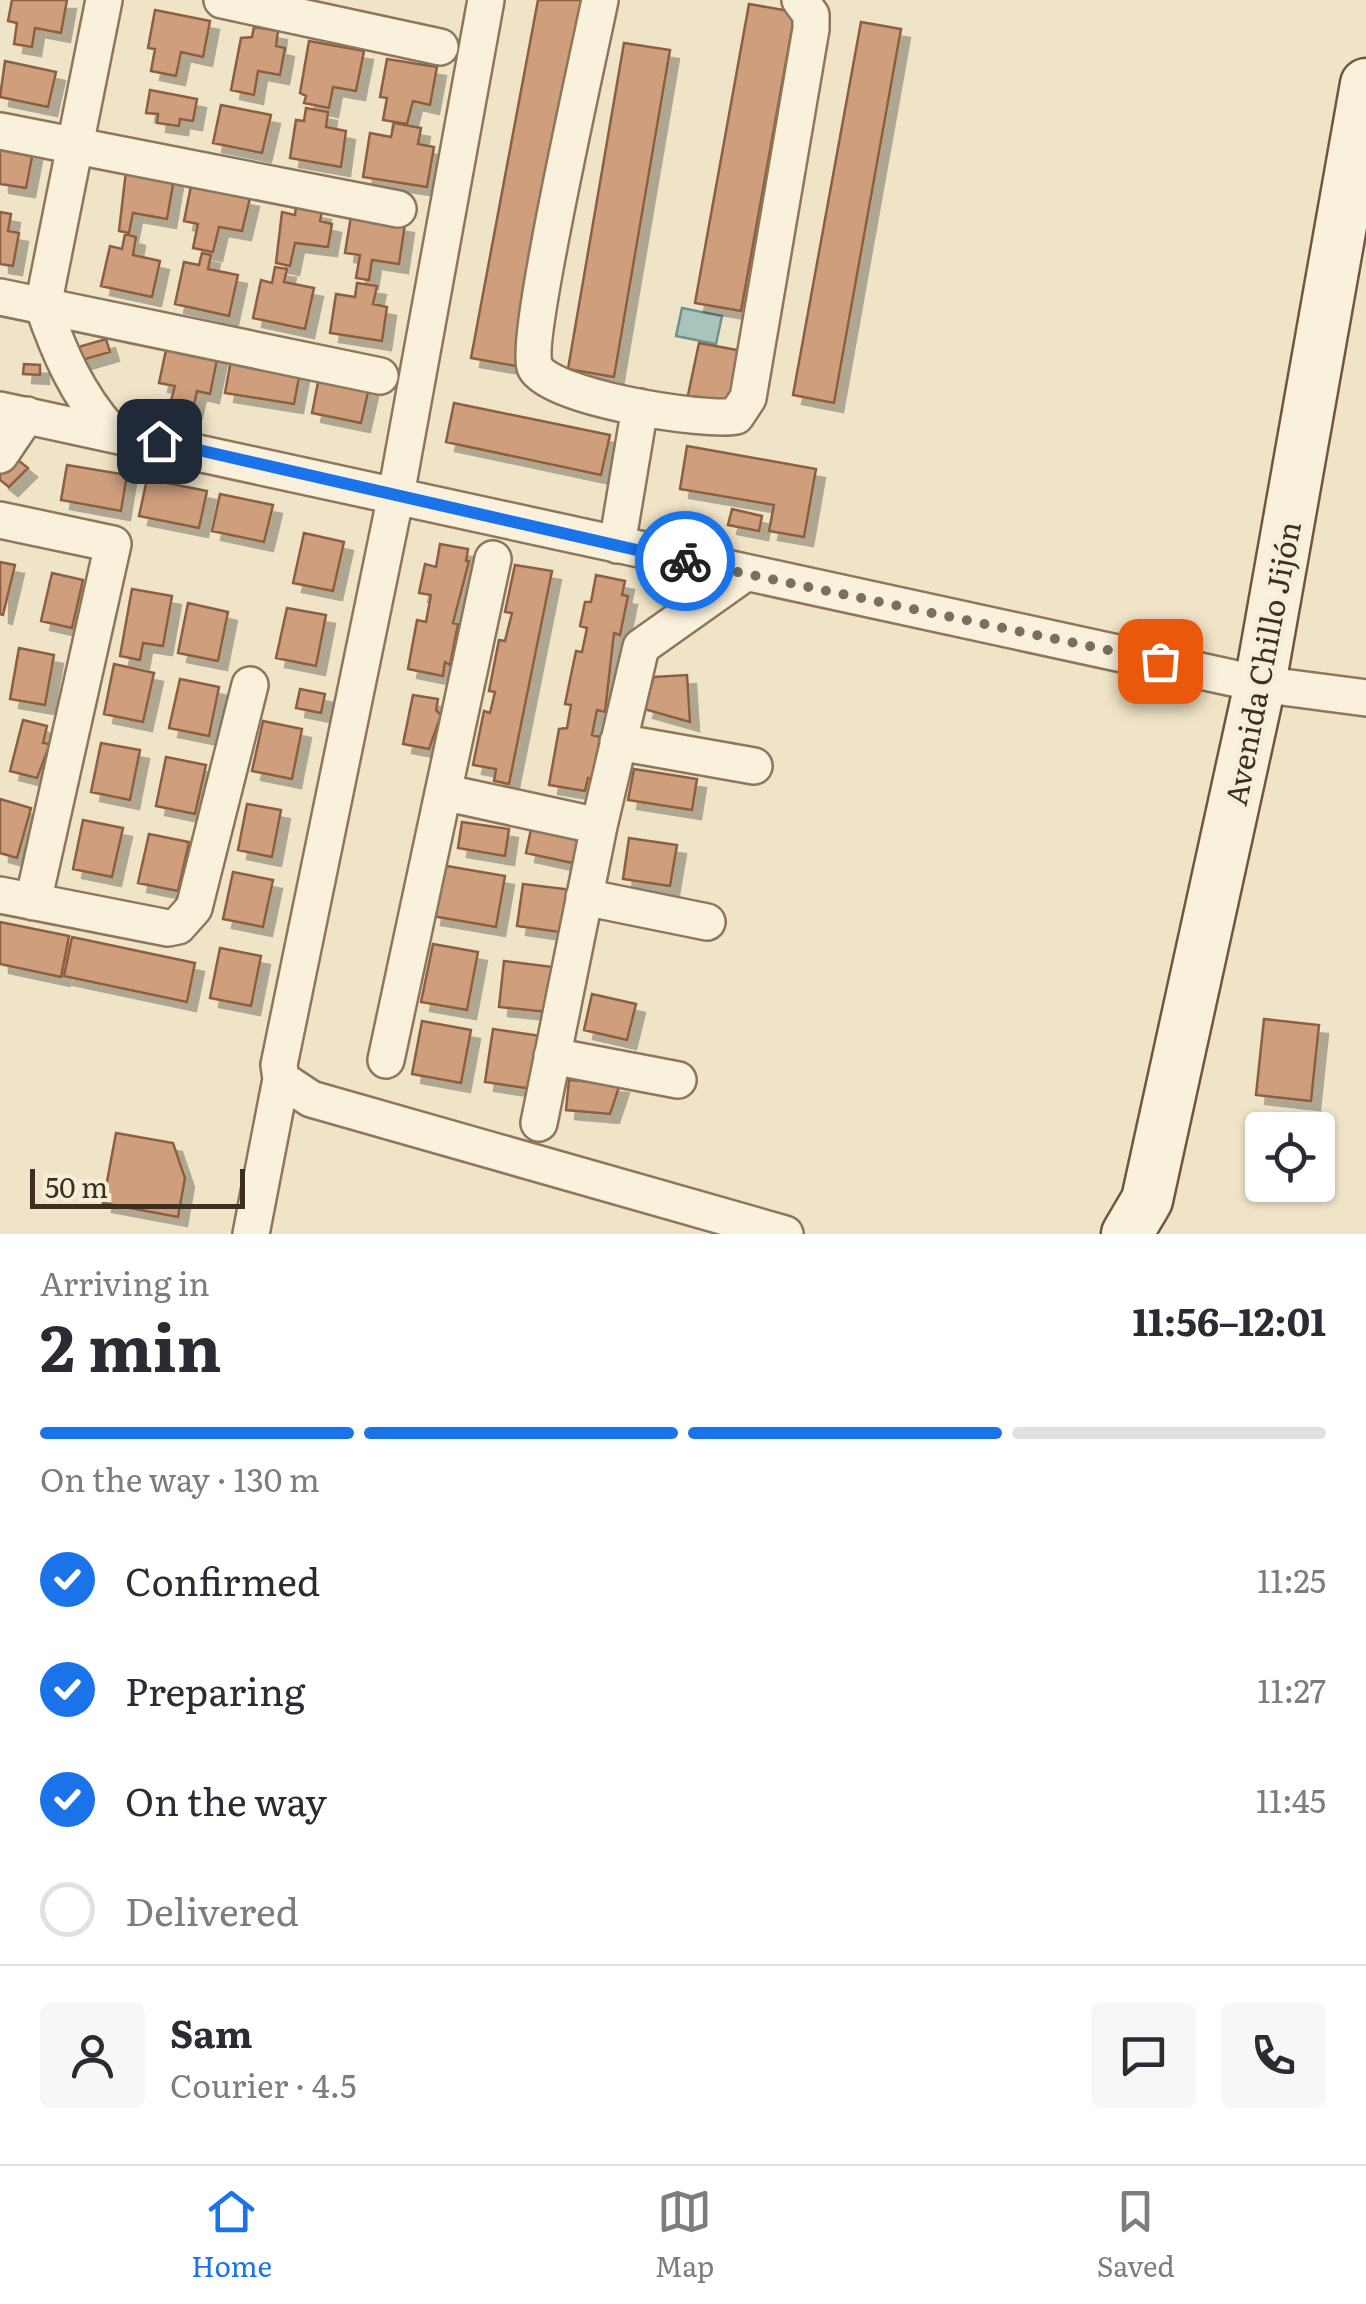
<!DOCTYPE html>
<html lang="en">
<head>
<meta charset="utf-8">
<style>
  :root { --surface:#fff; --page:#f7f7f7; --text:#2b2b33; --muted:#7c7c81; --line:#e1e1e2; --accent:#1a73e8 }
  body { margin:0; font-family:Literata,serif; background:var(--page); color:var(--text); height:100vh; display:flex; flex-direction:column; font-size:38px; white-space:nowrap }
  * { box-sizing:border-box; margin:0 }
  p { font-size:32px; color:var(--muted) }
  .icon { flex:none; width:55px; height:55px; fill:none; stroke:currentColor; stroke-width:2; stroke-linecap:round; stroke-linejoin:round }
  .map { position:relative; height:1234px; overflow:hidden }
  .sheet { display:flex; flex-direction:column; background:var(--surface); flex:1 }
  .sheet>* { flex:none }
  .tools { position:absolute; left:1245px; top:1112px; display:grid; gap:20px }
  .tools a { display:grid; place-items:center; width:90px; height:90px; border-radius:10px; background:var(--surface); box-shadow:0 2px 8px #0004; font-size:50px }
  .scale { position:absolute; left:30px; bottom:25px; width:215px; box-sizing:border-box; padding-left:10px; border:5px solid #3d2e20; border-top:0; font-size:28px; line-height:35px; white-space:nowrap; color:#3d2e20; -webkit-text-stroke:8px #f7eed8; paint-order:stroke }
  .pin { position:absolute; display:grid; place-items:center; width:85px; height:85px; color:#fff; margin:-42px; border-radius:20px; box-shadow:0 5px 15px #0006 }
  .courier { position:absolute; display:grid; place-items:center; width:100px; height:100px; margin:-50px; border:8px solid #1a73e8; border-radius:50%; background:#fff; color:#222; box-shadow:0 2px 12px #0007 }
  .headline em { font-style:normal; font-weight:700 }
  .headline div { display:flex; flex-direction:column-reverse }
  .headline { display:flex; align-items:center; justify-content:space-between; height:170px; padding:0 40px }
  h1 { font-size:65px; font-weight:700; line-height:75px }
  .bar { display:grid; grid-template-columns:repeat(4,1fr); gap:15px 10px; align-content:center; height:120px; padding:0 40px }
  .bar i { height:12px; border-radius:8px; background:var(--line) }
  .bar .current { background:var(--accent) }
  .bar p { grid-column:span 4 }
  .line { display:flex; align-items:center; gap:25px; padding:0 40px; border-top:2px solid var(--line) }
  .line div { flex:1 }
  .round { display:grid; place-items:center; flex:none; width:105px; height:105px; border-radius:10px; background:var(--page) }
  ol { padding:0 40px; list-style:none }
  li { display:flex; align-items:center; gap:30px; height:110px }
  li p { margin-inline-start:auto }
  li .icon { padding:10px; border-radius:50%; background:var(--accent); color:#fff; stroke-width:4 }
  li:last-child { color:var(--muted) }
  li i { width:55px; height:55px; border:5px solid var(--line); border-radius:50% }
  .dock { display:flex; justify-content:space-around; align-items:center; height:140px; border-top:2px solid var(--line); background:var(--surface); font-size:28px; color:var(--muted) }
  .dock a { display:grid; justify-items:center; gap:5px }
  .dock .current { color:var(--accent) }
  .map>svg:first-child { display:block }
  .water { fill:#a9c4bc; stroke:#6f938a; stroke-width:2.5 }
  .building { fill:#cf9f7d; stroke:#8d5f41; stroke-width:2.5; filter:url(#shadow) }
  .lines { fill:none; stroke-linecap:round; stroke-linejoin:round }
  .street-casing { stroke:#8d765c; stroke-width:40 }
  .secondary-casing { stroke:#6f573f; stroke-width:55 }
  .street { stroke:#faf1dc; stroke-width:35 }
  .secondary { stroke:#faf1dc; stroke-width:50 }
  .done { stroke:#7c6e5b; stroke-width:10; stroke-dasharray:0 18 }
  .route { stroke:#1a73e8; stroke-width:12 }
  .labels { text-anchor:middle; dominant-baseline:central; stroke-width:9; stroke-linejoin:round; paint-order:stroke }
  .street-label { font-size:30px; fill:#3d2e20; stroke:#f7eed8 }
</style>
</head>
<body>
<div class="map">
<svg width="1366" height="1234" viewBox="0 0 1366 1234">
  <defs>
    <filter id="shadow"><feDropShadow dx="9" dy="9" stdDeviation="0" flood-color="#0004"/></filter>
  </defs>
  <rect width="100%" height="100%" fill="#f0e4c8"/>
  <path class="water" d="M682,308L722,316L716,344L676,336Z"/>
  <path class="building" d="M12,0H67L61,33L35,28L32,47L14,44L17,23L8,21Z
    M538,0H584L516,366L471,358Z
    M749,4L795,12L741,311L695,303Z
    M155,10L210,21L203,57L181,52L176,76L151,71L155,49L148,48Z
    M861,22L901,29L834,403L793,395Z
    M254,27L278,31L276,46L285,48L280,75L258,71L254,95L231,90L241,38L252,37Z
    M309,41L364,51L356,91L333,87L329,108L304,103L306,96L300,93Z
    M624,43L670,50L614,377L568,369Z
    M387,59L437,67L430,105L413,101L407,124L383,120L387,98L380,97Z
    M5,61L56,72L48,107L0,97Z
    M150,90L197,99L193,121L180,119L179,126L157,123L158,114L146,113Z
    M221,105L271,115L262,153L213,143Z
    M306,108L328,112L326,127L346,131L341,167L290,158L296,120L304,121Z
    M394,123L421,128L418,144L434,147L427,187L363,177L370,133L391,137Z
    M0,146L33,152L26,188L0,184Z
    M126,171L174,179L167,219L133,213L129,233L119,231Z
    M191,186L250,198L242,231L219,227L213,252L193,248L198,224L184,221Z
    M296,206L322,211L320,221L332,224L328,247L295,243L290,266L276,263L282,212L295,215Z
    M0,212L11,214L8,231L19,233L13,266L0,264Z
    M351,216L405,224L399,264L372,260L369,280L356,278L360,255L345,253Z
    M125,234L136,237L133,255L160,261L152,297L101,286L110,246L122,249Z
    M202,253L211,255L208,269L238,275L229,316L175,304L184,262L199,265Z
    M275,267L287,269L284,282L314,288L305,329L253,318L261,280L272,283Z
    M357,283L377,286L373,304L387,307L382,341L330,333L336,294L355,297Z
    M106,339L110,352L82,360L78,347Z
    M699,343L748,352L740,391L727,403L688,395Z
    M167,345L218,355L210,394L197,391L193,409L170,404L175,386L159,383Z
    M231,360L300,372L294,404L225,393Z
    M24,364L40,365V375L23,374Z
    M319,377L369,388L361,423L312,413Z
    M454,403L610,435L601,475L446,442Z
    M687,446L816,469L804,537L769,531L774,505L680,489Z
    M13,456L28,468L9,487L0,480V471Z
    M67,465L127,475L121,511L61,500Z
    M147,479L207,491L199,528L139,516Z
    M220,494L273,505L264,542L212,531Z
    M732,509L762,516L759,531L728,525Z
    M304,533L344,542L333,591L293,583Z
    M440,544L468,549L466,561H469L453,623L458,624L450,665L445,662L443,676L408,669L417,620L426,622L431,595L419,593L425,564L436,567Z
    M0,562L15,565L3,615L0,614Z
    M515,565L552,571L509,784L494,781L496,769L473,765L484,711L490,713L495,692L489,691L499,640L505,641L512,613L505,612Z
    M52,573L83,580L72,628L41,621Z
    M596,575L625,581L622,595L628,596L620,635L614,633L605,712L597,710L592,735L600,737L593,779L588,778L585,791L549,785L559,729L567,728L571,705L565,704L576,651L582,652L587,628L580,626L585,602H591Z
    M132,589L172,596L163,646L143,643L140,660L120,656Z
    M188,603L228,612L218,661L178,653Z
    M287,608L326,615L316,666L276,658Z
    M19,648L54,655L45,705L10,699Z
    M114,664L154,673L143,722L104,714Z
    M687,675L690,722L644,709L654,677Z
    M180,679L219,687L209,736L169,728Z
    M300,689L325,694L321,713L296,708Z
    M413,695L438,699L436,710L441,715L429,749L403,744Z
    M23,720L47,726L43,743L50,744L37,778L10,771Z
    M263,721L302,729L292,779L252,771Z
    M101,743L140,750L130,800L91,792Z
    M166,757L206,765L195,814L156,806Z
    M634,769L697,779L692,810L628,800Z
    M0,799L31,808L17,858L0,853Z
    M247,804L281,810L272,857L238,850Z
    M83,820L123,828L112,877L73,869Z
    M462,822L509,829L505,856L458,848Z
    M531,829L583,840L577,864L526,853Z
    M149,834L189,842L178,891L138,883Z
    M629,838L677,845L670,886L623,879Z
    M441,865L505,876L496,927L432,916Z
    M233,872L273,880L263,927L223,919Z
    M523,884L573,890L567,933L517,926Z
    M0,922L69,936L61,977L0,964Z
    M72,937L195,963L187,1002L64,976Z
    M433,944L478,952L467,1010L421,1002Z
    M220,948L261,956L251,1006L210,998Z
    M504,961L553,967L548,1012L499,1007Z
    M592,994L636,1004L627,1040L584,1030Z
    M1264,1019L1319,1025L1311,1101L1256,1095Z
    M422,1021L471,1030L461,1083L412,1074Z
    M493,1029L541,1036L533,1089L485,1082Z
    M569,1080L620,1084L610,1114L566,1110Z
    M116,1133L173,1143L185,1178L178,1217L103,1203Z"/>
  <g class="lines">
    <g class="street-casing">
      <path id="street" d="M104,0L43,306C59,352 77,394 110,431
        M222,0L440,47
        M486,0L396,495L279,1065L281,1079L311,1099L785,1234
        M600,0C590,50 524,340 535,367C547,397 703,422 736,416L748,398L811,29V15L800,0
        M0,131L398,209
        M0,297L380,376
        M0,410L1260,684L1366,698
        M0,455L27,415
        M0,520L113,544L33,902
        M617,545L640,407
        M618,742L754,766
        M447,793L599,826L641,647L744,574
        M0,895L168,928L178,926L194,908L250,685
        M584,897L707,922
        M552,1056L678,1080
        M386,1060L493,559
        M539,1123L599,826
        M251,1234L281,1079"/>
    </g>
    <g class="secondary-casing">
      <path id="secondary" d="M1127,1234L1147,1200L1260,684L1366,84"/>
    </g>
    <use href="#street" class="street"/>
    <use href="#secondary" class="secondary"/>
  </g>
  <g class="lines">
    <path class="done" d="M685,561L1160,661"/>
    <path class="route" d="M159,441L685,561"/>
  </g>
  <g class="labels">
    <g class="street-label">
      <text transform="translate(1261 663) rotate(-79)">Avenida Chillo Jijón</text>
    </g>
  </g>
</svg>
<div class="tools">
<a><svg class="icon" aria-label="locate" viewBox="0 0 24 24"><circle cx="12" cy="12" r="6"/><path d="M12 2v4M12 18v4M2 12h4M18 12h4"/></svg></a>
</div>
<div class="scale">50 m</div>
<div class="pin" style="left:1160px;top:661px;background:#ea580c"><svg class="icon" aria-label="bag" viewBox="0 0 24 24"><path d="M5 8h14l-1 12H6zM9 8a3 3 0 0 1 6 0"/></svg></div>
<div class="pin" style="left:159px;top:441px;background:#1f2937"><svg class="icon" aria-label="home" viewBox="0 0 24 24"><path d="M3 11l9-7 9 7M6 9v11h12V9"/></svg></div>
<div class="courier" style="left:685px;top:561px"><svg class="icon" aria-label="bike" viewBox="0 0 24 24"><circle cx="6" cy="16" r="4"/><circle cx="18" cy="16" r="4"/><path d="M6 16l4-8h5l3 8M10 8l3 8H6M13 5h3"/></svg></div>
</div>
<section class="sheet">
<div class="headline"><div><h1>2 min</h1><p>Arriving in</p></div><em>11:56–12:01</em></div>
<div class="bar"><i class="current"></i><i class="current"></i><i class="current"></i><i></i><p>On the way · 130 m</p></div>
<ol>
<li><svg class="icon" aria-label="check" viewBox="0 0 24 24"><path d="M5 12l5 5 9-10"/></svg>Confirmed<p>11:25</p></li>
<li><svg class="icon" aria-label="check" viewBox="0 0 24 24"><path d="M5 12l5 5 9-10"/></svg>Preparing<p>11:27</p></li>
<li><svg class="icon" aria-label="check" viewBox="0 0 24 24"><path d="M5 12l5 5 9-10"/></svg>On the way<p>11:45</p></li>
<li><i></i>Delivered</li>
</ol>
<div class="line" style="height:180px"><a class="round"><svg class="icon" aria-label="person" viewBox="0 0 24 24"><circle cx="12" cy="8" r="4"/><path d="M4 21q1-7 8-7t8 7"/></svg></a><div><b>Sam</b><p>Courier · 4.5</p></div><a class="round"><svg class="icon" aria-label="chat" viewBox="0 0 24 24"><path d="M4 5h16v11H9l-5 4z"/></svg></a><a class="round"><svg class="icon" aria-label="phone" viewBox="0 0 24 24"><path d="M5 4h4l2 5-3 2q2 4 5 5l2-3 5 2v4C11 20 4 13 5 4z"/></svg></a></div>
</section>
<nav class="dock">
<a class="current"><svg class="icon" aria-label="home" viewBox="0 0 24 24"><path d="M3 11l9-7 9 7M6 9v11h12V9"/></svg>Home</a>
<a><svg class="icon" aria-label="map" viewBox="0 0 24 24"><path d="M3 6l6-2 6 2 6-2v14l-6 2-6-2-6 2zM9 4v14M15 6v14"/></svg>Map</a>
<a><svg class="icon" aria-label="saved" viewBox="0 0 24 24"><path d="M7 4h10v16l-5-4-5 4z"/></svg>Saved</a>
</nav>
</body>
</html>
